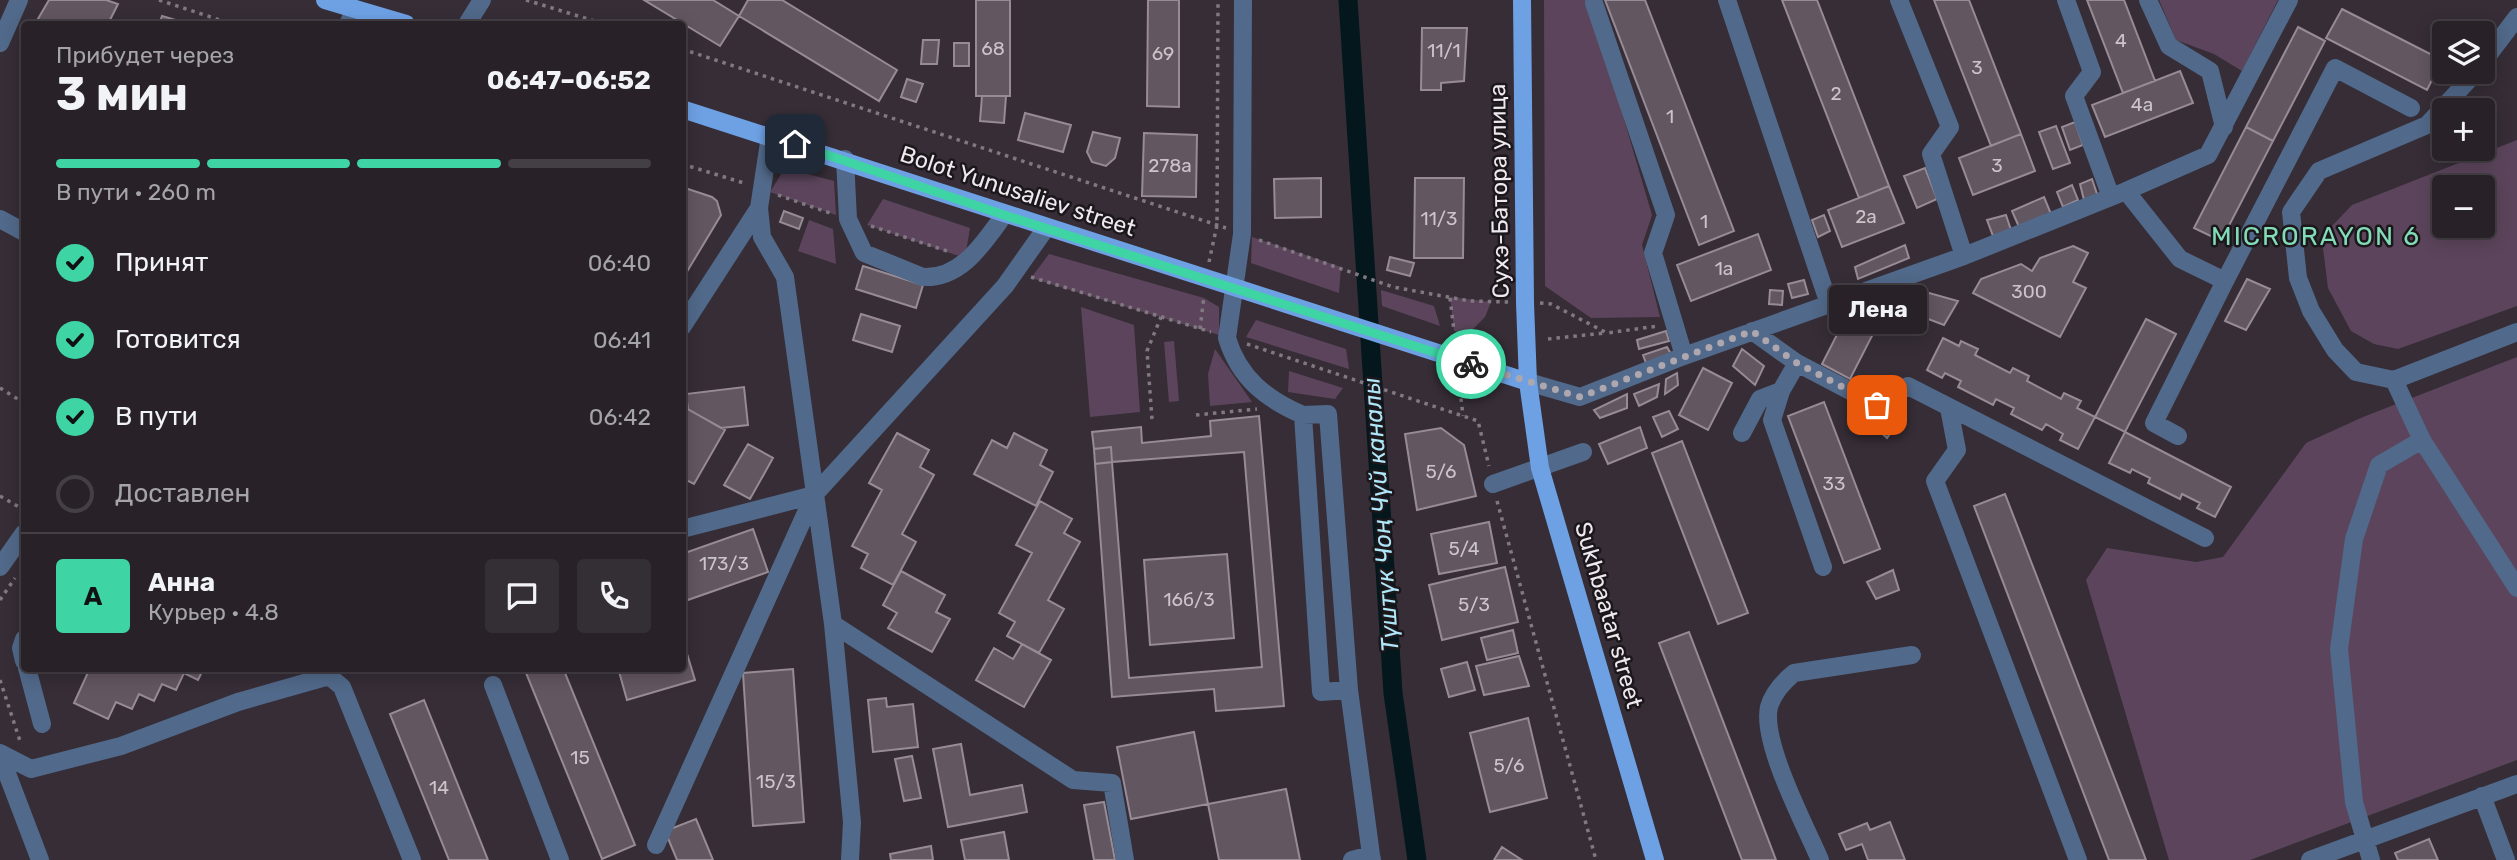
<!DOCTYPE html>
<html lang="ru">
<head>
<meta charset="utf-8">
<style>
  :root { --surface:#282228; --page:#342f34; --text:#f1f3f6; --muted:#a5a4a8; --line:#443f45; --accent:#3ed4a3 }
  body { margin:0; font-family:Rubik,sans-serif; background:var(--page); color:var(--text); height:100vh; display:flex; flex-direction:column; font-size:26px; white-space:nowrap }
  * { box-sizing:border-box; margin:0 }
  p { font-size:23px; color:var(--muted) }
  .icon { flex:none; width:38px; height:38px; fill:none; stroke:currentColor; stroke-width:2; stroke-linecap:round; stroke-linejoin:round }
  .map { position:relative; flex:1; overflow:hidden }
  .panel { position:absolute; left:21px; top:21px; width:665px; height:651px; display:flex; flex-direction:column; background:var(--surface); border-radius:7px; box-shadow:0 4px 18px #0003,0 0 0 2px var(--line) }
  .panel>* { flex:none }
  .tools { position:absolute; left:2432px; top:21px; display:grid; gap:14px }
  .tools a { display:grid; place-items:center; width:63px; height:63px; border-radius:7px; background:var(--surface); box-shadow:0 4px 18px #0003,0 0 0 2px var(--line); font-size:35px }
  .pin { position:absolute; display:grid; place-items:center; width:60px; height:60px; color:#fff; margin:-30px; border-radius:14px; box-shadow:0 4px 10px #0006 }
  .courier { position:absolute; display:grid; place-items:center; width:70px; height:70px; margin:-35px; border:5px solid #3ed4a3; border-radius:50%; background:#fff; color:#222; box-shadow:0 2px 9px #0007 }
  .bubble { position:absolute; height:49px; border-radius:7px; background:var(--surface); box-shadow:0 4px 18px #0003,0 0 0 2px var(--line); font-size:23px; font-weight:700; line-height:49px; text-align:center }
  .headline em { font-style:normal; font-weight:700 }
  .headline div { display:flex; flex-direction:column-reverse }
  .headline { display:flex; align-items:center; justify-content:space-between; height:119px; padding:0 35px }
  h1 { font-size:46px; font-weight:700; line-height:52px }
  .bar { display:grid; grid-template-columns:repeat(4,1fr); gap:10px 7px; align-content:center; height:84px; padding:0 35px }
  .bar i { height:9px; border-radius:5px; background:var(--line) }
  .bar .on { background:var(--accent) }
  .bar p { grid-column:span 4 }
  .line { display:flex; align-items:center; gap:18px; padding:0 35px; border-top:2px solid var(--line) }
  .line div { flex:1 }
  .round { display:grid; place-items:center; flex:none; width:74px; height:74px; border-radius:7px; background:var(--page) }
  ol { padding:0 35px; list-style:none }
  li { display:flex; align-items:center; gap:21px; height:77px }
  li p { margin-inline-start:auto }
  li .icon { padding:7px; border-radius:50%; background:var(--accent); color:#111; stroke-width:4 }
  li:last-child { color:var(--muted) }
  li i { width:38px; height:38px; border:4px solid var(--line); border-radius:50% }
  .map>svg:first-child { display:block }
  .green { fill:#5c455c; fill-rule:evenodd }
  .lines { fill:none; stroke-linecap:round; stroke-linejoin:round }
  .canal { stroke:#03171d; stroke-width:19 }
  .building { fill:#625660; stroke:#978b96; stroke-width:2; fill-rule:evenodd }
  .path { stroke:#817981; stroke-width:3.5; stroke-dasharray:3.5 5; stroke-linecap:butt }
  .minor { stroke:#51698a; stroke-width:18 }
  .major { stroke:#6ea1e4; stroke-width:18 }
  .done { stroke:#aea7ae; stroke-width:7; stroke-dasharray:0 12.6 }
  .route { stroke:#3ed4a3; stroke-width:9 }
  .labels { text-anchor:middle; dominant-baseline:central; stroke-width:5; stroke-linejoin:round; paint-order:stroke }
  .number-label { font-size:19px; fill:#ccc4cb }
  .street-label { font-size:23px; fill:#efe9ef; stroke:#1b171b }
  .water-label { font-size:24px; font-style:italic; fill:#afe7f9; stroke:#1b171b }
  .quarter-label { font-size:26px; letter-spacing:2px; fill:#83dcb8; stroke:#1b171b }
</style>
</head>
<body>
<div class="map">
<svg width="2517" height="860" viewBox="0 0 2517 860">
  <rect width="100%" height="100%" fill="#362d36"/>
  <path class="green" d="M1544,0H1589L1652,215L1642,245L1660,317L1591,318L1545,286Z
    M2159,0H2278L2242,71L2214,54L2176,40Z
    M2517,140V306L2398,349L2374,344L2351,331L2328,288L2323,248L2332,226L2352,205ZM2445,187H2483V226H2445Z
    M785,168L834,181L836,215L770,192Z
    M883,199L970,228L965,258L867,225Z
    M809,220L833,229L836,264L798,251Z
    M1252,237L1341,267L1339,293L1251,263Z
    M1049,254L1204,298L1219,307V335L1031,278Z
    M1381,290L1434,306L1440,326L1382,306Z
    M1450,297L1491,302L1485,317L1469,333L1454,331Z
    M1081,307L1134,325L1140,412L1090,417Z
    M1256,320L1346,349L1349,369L1246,337Z
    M1174,341L1179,401L1169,402L1164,342Z
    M1215,349L1252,402L1210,406L1208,374Z
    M2517,357V760L2250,860H2169L2086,580L2107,548L2196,562L2223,557L2306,443L2363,417Z
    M1289,371L1343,388L1335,399L1288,392Z"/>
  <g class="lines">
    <path class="canal" d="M1348,0L1393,693L1417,860"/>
  </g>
  <path class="building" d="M49,0H106L118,4L108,24H80L69,21L68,24H35Z
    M644,0H713L739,16L720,46Z
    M748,0H782L897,70L879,101L739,16Z
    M976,0H1010V96H976Z
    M1148,0H1179V107L1147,106Z
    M1605,0H1645L1734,231L1699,245Z
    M1782,0H1817L1889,186L1859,198Z
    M1934,0H1969L2021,134L1991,146Z
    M2087,0H2124L2155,81L2123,93Z
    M2342,9L2442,60L2427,90L2326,38Z
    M162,16L189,24H159Z
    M2298,27L2325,41L2273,141L2246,127Z
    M1422,28H1467L1464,81L1441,83V90H1421Z
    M923,40H939L937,64H921Z
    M954,43H969V66H954Z
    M2180,71L2193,103L2105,137L2092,105Z
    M907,79L923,84L916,102L901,97Z
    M982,96H1006L1004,123L980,121Z
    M1025,113L1071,125L1063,152L1018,140Z
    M2075,122L2083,145L2070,150L2062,127Z
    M2056,126L2070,163L2053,169L2039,132Z
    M2246,127L2273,141L2221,241L2194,228Z
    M1093,132L1120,138L1115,158L1106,166L1092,162L1087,152Z
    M1144,133L1197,135L1196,197L1142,196Z
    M2021,134L2035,171L1973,195L1959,158Z
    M1925,168L1937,199L1917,208L1904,176Z
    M1321,178V217L1275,218L1274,179Z
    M1415,178H1464L1463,258H1414Z
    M2092,179L2098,197L2084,200L2080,184Z
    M2072,185L2078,200L2063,207L2057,192Z
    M1889,186L1904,223L1842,247L1828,210Z
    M682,187L712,197L717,201L721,215L682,280Z
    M2044,197L2051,214L2019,227L2012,211Z
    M784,211L803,218L799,229L780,222Z
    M1824,215L1830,231L1818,237L1812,220Z
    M2006,215L2011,230L1993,236L1987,220Z
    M1758,234L1771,270L1691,301L1677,265Z
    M1905,245L1909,258L1858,279L1855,267Z
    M2073,246L2088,253L2073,282L2086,288L2060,337L1973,293L1981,279L2021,264L2032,271L2040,258Z
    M1390,257L1414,263L1410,276L1387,270Z
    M863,266L923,285L916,308L856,289Z
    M2247,279L2270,289L2246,330L2225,321Z
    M1804,280L1808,294L1792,298L1788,284Z
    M1904,286L1958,301L1944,325L1891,305Z
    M1770,290L1783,291L1782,305L1769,304Z
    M861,314L900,326L892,352L853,340Z
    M1846,317L1874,332L1850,379L1822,364Z
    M2146,319L2176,334L2125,432L2095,417Z
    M1666,331L1669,341L1639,349L1637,340Z
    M1943,338L1959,346L1961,341L1978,349L1975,355L2010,373L2013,368L2029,376L2027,381L2061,399L2064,393L2081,401L2077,408L2095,417L2078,449L2060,440L2063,434L2046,424L2042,430L2011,414L2014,408L1996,399L1993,405L1958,387L1961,381L1945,373L1942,378L1927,370Z
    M1667,347L1671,354L1646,363L1643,355Z
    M1742,349L1764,366L1755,385L1733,366Z
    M1703,368L1732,383L1708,430L1679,415Z
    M1677,373L1678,385L1665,394L1666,379Z
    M1659,384L1657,397L1639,406L1634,394Z
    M744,387L748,425L721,428L688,409L686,394Z
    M1627,394V408L1600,418L1594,410Z
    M1824,402L1880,549L1844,563L1788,416Z
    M682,406L725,430L694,484L682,478Z
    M1669,411L1678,429L1662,437L1653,417Z
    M1885,411L1899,422L1887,438L1874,426Z
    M1259,416L1284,706L1216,711L1214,689L1112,697L1095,464L1112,462L1111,447L1094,449L1092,432L1141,427L1142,443L1211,436L1210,421ZM1244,452L1262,667L1129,678L1112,462Z
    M1640,427L1647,448L1608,464L1599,444Z
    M1441,428L1464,445L1476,496L1417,510L1405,434Z
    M2125,432L2231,487L2215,517L2197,508L2200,503L2182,494L2180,499L2148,483L2150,478L2132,469L2130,473L2109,463Z
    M897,433L929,450L920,467L934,475L902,534L916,542L893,585L861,568L868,554L852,546L882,490L869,483Z
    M1014,433L1047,450L1040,465L1053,472L1036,506L974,474L992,440L1007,448Z
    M1682,441L1748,613L1718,624L1652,453Z
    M748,444L773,458L750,499L724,485Z
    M1111,447L1112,462L1095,464L1094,449Z
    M2005,494L2146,860H2109L1974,506Z
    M1040,501L1072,519L1064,533L1080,542L1048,600L1064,609L1039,653L1007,636L1015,622L999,613L1032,553L1016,545Z
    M1489,522L1497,563L1439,574L1431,534Z
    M753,529L768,572L682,602V554Z
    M1227,554L1234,638L1150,645L1144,560Z
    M1505,567L1518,622L1442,640L1429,585Z
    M1893,570L1899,590L1876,599L1867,582Z
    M901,571L945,595L936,612L950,619L932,652L888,628L897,613L883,605Z
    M1513,630L1518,653L1487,660L1481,638Z
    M1689,632L1776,860H1742L1659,643Z
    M1022,644L1051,660L1024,707L976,680L994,648L1013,659Z
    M685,647L695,680L627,700L618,668H682V648Z
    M1519,656L1529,686L1484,695L1476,666Z
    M1467,662L1475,690L1449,697L1441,669Z
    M90,668H204L198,680L184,673L176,690L162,684L154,701L139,694L132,709L116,702L108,719L74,703Z
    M524,668H563L635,845L602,859Z
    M793,669L804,822L753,826L743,673Z
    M886,698L887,707L913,704L918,747L873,752L868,700Z
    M424,700L488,860H449L390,714Z
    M1528,718L1547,798L1490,812L1470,733Z
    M1194,732L1208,804L1131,819L1117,747Z
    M961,744L970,795L1022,785L1027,812L948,827L933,749Z
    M912,756L921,798L904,801L895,759Z
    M1286,789L1300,860H1219L1208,804Z
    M1104,802L1115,860H1094L1084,805Z
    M696,819L713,860H677L665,831Z
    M1890,822L1905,860H1868L1862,844L1846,850L1839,834L1867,823L1870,830Z
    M1004,832L1009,860H965L961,840Z
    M2429,839L2438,860H2398L2395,853Z
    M931,846L933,860H891L890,854Z
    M1502,847L1522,860H1494Z"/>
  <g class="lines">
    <path class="path" d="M159,0L232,24
      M526,0L604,24
      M682,49L1226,228
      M682,164L747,184
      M778,195L830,213
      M871,226L950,252
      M1259,240L1393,287L1470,301L1508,302
      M1209,262L1217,225L1218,0
      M1031,277L1211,332
      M1450,298L1454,331
      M1540,303L1551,304L1607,333L1658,326
      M1200,329L1204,296
      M1548,339L1605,333
      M1247,344L1478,421L1489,466
      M0,388L24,403
      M1460,390L1463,416
      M1196,415L1257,409
      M1152,419L1147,351L1161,317
      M0,496L24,510
      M1497,501L1596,860
      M0,600L15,578
      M0,680L21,744"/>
    <path class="minor" d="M1243,0L1242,234L1227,338C1239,378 1266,399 1303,415L1321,692L1349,690L1328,414L1303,415
      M1727,0L1829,304
      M1899,0L1950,127L1931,154L1964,256
      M2066,0L2092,72L2074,96L2111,197
      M2148,0L2169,46L2210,71L2224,127
      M1594,3L1666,215L1653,253L1684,356
      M348,24L355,9
      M467,24L482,0
      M0,43L19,0
      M2483,62L2517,17
      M2476,72L2427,125L2319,171L2291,212L2298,278L2311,311L2335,350L2356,372L2394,380L2517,332
      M845,159L848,219L864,253L923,277C962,279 984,242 1004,215
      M2126,191L2208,155L2289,0
      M759,208L762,237L785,277L833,624
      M0,219L24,232
      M682,327L759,208L770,136
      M1752,331L1797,363L1781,391L1772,420L1823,567
      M1797,363L1877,405L1908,386L2205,538
      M1528,382L1580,397L1684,356L1964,256L2126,191L2180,259L2225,281L2335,68L2411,108
      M1949,408L1957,450L1935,481L2078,860
      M1742,433L1760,399L1781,391
      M2178,436L2154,423L2225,281
      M2422,440L2517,588
      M1493,484L1583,452
      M682,529L814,495L1005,286L1046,228
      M0,567L24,533
      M24,639L21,648L24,661
      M27,668L42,724
      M493,685L560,860
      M1349,690L1371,855
      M0,753L31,769L121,746L238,702L329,676L342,687L412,860
      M0,755L40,860
      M2482,796L2506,860
      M656,845L814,495
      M850,860L852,822L833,624L1073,780L1112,783L1125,860
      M1352,860L1371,855L1372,860
      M1820,860C1805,825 1761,742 1769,707C1773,693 1783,682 1794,673L1912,655
      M2310,860L2517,784
      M2371,860L2354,802L2339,649L2354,539L2379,465L2422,440L2394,380"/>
    <path class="major" d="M325,0L406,24
      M1522,0L1525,303L1528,382L1540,468L1655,860
      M682,109L1528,382"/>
  </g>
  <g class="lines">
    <path class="done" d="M1471,364L1580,397L1752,331L1797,363L1877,405"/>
    <path class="route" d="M795,144L1004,215L1471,364"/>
  </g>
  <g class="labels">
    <g class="number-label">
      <text x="2121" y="40">4</text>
      <text x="993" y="48">68</text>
      <text x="1444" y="50">11/1</text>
      <text x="1163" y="53">69</text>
      <text x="1977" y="67">3</text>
      <text x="1836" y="93">2</text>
      <text x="2142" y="104">4а</text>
      <text x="1670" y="116">1</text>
      <text x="1170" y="165">278а</text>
      <text x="1997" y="165">3</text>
      <text x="1866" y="216">2а</text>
      <text x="1439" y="218">11/3</text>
      <text x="1704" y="221">1</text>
      <text x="1724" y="268">1а</text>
      <text x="2029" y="291">300</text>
      <text x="1441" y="471">5/6</text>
      <text x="1834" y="483">33</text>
      <text x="1464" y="548">5/4</text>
      <text x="724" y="563">173/3</text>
      <text x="1189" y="599">16б/3</text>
      <text x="1474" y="604">5/3</text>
      <text x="580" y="757">15</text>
      <text x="1509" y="765">5/6</text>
      <text x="776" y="781">15/3</text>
      <text x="439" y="787">14</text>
    </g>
    <g class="street-label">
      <text transform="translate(1018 191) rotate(18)">Bolot Yunusaliev street</text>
      <text transform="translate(1499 191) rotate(-91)">Сухэ-Батора улица</text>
      <text transform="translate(1609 615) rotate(74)">Sukhbaatar street</text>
    </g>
    <g class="water-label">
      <text transform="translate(1381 515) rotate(-94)">Түштүк Чоң Чүй каналы</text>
    </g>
    <g class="quarter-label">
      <text x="2316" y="236">MICRORAYON 6</text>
    </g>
  </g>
</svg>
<div class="tools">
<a><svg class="icon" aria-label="layers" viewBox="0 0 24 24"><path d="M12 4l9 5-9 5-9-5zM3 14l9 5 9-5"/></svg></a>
<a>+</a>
<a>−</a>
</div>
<div class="pin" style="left:1877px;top:405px;background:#ea580c"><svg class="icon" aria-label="bag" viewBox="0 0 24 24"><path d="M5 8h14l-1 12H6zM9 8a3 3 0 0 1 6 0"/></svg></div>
<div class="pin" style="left:795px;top:144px;background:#1f2937"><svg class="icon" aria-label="home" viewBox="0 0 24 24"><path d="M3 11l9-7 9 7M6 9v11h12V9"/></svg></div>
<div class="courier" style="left:1471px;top:364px"><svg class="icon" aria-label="bike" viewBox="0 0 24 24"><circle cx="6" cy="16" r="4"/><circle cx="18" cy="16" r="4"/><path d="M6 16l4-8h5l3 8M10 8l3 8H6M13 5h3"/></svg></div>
<div class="bubble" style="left:1829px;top:285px;width:98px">Лена</div>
<section class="panel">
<div class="headline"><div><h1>3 мин</h1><p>Прибудет через</p></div><em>06:47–06:52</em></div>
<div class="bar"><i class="on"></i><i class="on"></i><i class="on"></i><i></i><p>В пути · 260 m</p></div>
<ol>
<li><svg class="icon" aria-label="check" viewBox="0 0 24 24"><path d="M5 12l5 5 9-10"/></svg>Принят<p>06:40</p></li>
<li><svg class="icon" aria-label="check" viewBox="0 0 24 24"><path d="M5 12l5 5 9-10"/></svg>Готовится<p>06:41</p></li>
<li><svg class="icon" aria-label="check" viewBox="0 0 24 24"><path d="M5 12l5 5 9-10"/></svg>В пути<p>06:42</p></li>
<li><i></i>Доставлен</li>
</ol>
<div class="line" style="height:126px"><b class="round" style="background:var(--accent);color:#111">А</b><div><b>Анна</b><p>Курьер · 4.8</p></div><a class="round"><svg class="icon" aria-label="chat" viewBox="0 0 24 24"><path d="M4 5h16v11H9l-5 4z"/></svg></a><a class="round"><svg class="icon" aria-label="phone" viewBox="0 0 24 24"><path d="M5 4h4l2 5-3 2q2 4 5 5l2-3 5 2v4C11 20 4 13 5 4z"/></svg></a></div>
</section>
</div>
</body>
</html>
